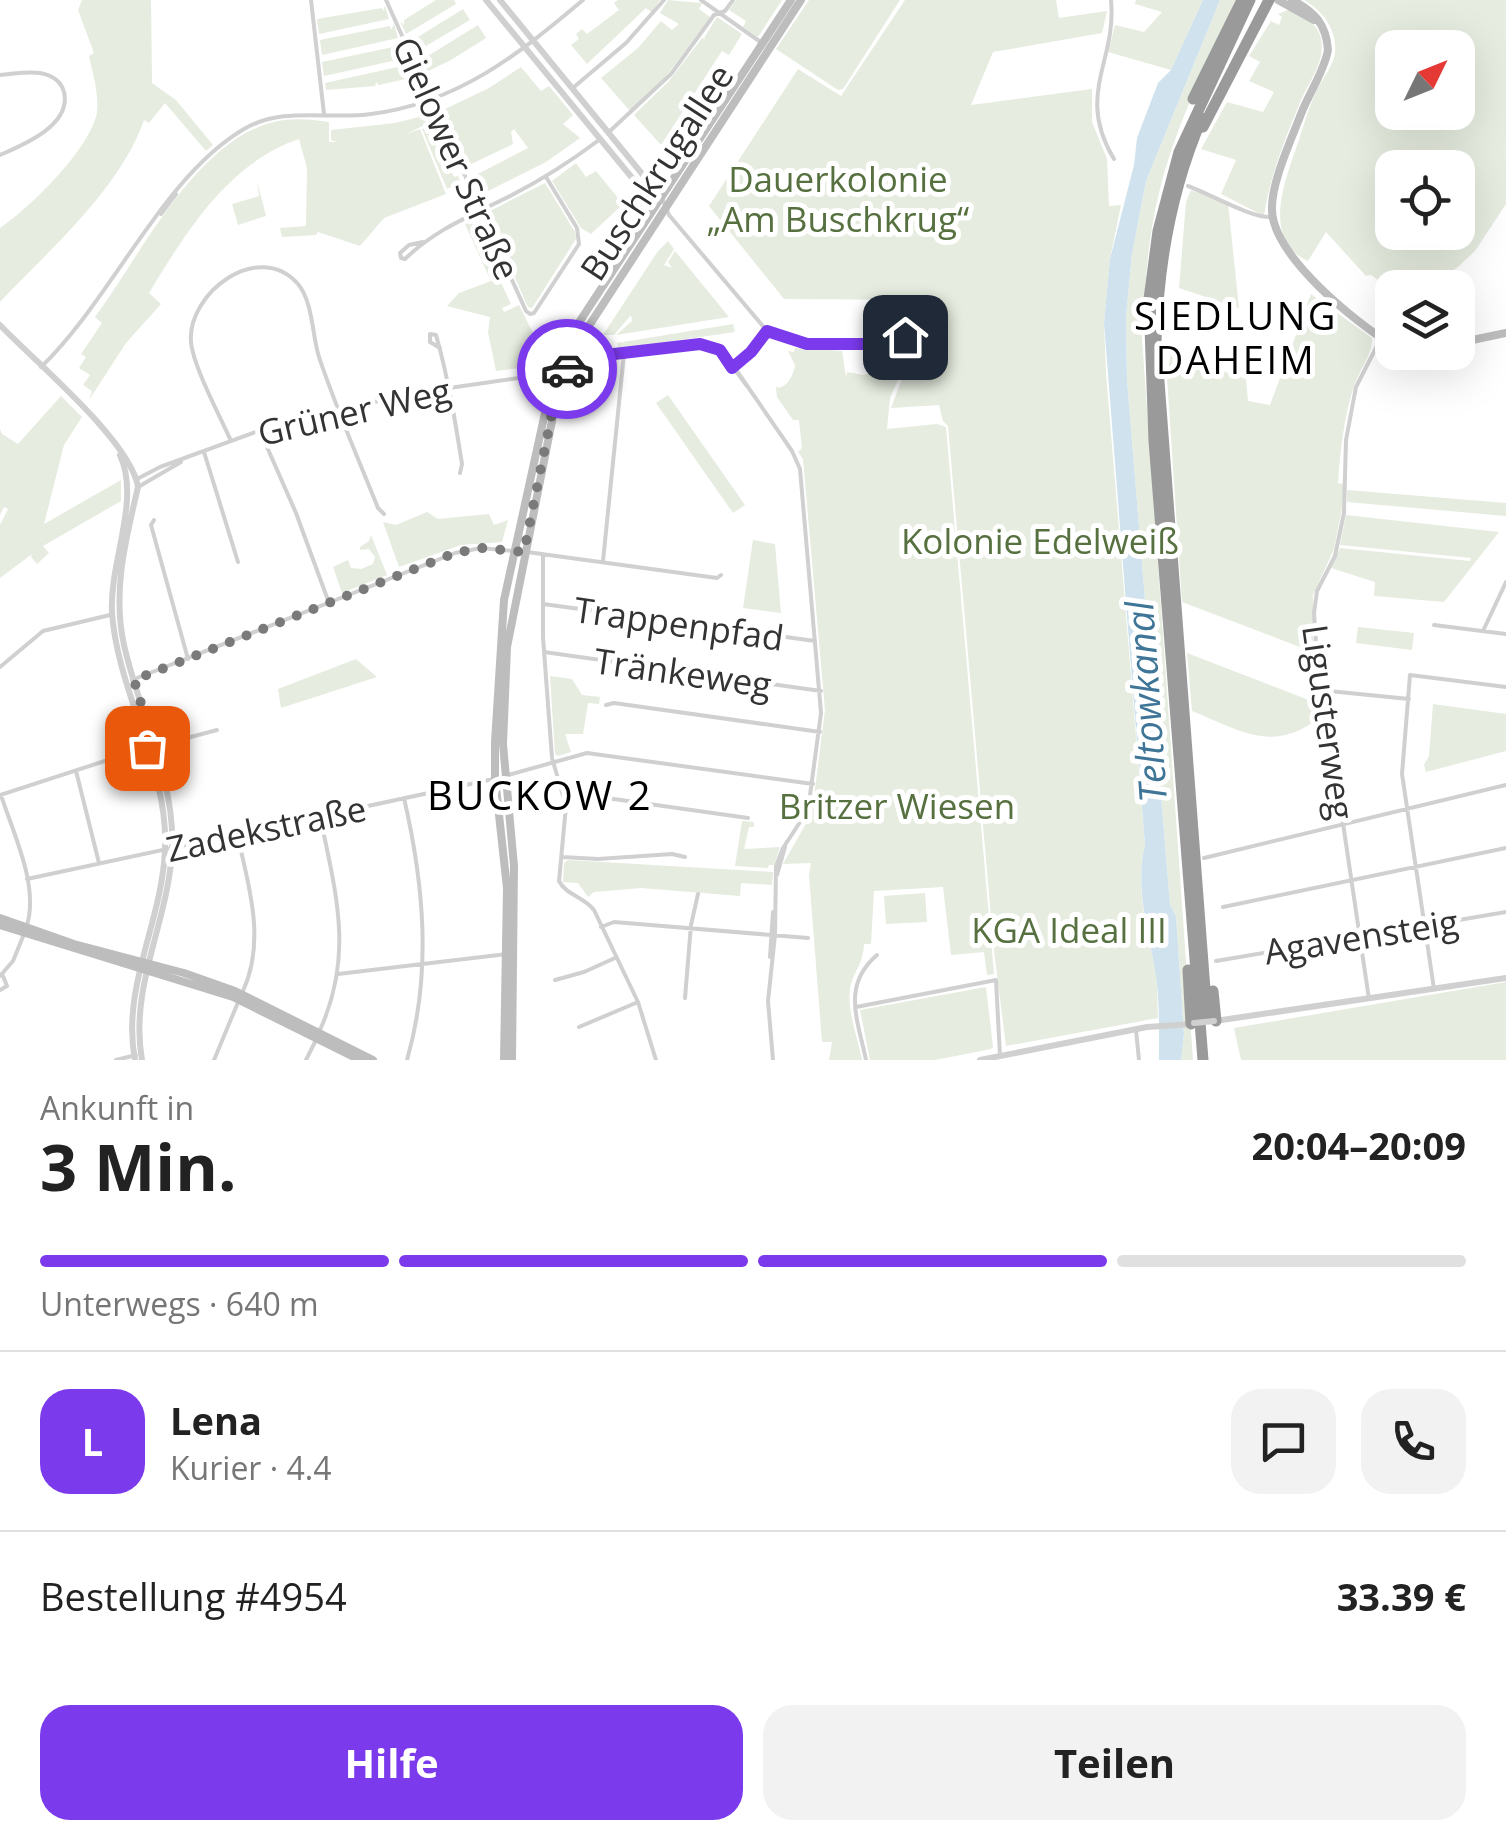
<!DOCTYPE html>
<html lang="de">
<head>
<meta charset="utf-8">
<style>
  :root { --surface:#fff; --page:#f2f2f2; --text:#222; --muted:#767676; --line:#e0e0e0; --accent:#7c3aed }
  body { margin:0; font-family:"Open Sans",sans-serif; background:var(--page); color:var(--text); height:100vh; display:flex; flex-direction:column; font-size:38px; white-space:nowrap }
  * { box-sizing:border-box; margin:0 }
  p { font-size:32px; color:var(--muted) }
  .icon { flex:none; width:55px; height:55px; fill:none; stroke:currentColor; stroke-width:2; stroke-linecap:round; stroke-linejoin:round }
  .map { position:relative; height:1060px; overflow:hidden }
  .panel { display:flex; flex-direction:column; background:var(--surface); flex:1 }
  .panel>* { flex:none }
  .needle { width:65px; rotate:47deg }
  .fabs { position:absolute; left:1375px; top:30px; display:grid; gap:20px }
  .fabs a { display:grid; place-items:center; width:100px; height:100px; border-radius:20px; background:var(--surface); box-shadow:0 10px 40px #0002; font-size:50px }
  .pin { position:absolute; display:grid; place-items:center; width:85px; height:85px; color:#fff; margin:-42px; border-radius:20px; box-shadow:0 5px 15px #0006 }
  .courier { position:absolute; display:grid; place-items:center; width:100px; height:100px; margin:-50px; border:8px solid #7c3aed; border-radius:50%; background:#fff; color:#222; box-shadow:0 2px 12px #0007 }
  .summary em { font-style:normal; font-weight:700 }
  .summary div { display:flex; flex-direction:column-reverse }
  .summary { display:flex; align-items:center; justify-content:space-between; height:170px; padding:0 40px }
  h1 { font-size:65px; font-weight:700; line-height:75px }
  .bar { display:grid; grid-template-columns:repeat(4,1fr); gap:15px 10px; align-content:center; height:120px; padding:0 40px }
  .bar i { height:12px; border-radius:8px; background:var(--line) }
  .bar .selected { background:var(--accent) }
  .bar p { grid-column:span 4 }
  .line { display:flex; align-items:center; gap:25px; padding:0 40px; border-top:2px solid var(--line) }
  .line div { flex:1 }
  .round { display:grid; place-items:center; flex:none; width:105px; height:105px; border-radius:30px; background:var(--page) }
  .cta { display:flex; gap:20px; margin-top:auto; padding:20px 40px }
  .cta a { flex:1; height:115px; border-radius:30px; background:var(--accent); color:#fff; font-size:40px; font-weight:700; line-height:115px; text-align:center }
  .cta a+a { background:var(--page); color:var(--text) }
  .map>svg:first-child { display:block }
  .green { fill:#e6ecdf; fill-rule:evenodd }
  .water { fill:#cfe2ee }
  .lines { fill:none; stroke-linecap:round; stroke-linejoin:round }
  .minor { stroke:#d0d0d0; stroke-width:4 }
  .tertiary { stroke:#d0d0d0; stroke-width:6 }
  .secondary { stroke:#bdbdbd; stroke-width:8 }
  .motorway { stroke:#9a9a9a; stroke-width:11 }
  .tertiary-bridge { stroke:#d0d0d0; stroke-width:6 }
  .done { stroke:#7a7a7a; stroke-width:10; stroke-dasharray:0 18 }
  .route { stroke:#7c3aed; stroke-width:12 }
  .labels { text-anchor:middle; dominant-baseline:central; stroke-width:10; stroke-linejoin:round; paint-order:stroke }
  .street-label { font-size:35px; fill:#333; stroke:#fff }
  .park-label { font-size:35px; fill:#56703f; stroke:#fff }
  .neighbourhood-label { font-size:38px; letter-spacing:2.5px; fill:#000; stroke:#fff }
  .water-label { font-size:38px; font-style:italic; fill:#3f7597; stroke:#fff }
  .quarter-label { font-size:40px; letter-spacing:2.5px; fill:#000; stroke:#fff }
</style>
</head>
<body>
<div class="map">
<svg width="1506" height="1060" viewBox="0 0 1506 1060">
  <rect width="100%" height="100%" fill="#fff"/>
  <path class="green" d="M82,0H151L152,83L176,100L213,145L206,151L165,103L149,123L144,120C120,189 50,249 0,302V228C30,208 91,148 97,112C99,94 93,74 89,56L94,53L78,10Z
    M436,0H454L456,4L406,34L400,21L404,25V20Z
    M618,0H660L651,12L646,8L587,64L571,45L579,39L576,34L582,29L587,34L619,10L614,3Z
    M668,0L702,3L699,9L710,17L667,75L630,111L601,78L638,48L661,21L672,30L679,24L660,13Z
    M736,0H782L758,37L743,27L746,21L729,10Z
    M809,0H900L843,89L838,90L776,49Z
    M905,0H1056L1059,18L1107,11L1102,33L993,52L971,105L1092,89V122L1107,159L1109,206L1121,205L1110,259L1104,323L1106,373L1145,845C1135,882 1146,927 1154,963C1158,980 1157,1000 1158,1018L1006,1046L994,951L948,426L943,421L939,405L891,408L932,300L784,299L709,206L798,69L841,96Z
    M1136,0H1203L1171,70L1108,52L1115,25L1144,32L1162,12L1135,4Z
    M1220,0H1236C1207,63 1175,126 1159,193C1147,241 1145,289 1142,338L1193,1060H1181L1184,1034L1176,916L1170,905L1127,380L1126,316L1132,254L1146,181Z
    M1304,0H1506V204L1475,251L1459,266L1430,287L1392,288V290L1371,275L1366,276L1326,232L1308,261C1260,239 1286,178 1298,143C1304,124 1308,110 1316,92C1321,81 1330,70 1334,58C1340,34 1324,11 1304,0ZM1392,48H1458V112H1392ZM1392,168H1458V232H1392Z
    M385,6L389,19L319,34L317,19L382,8L383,11Z
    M463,9L470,20L414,53L409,41L413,44V40Z
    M1288,10C1302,16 1318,22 1321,39C1326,62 1307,84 1299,105C1285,139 1269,179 1264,216L1221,194L1236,160L1201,149L1227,102L1263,112L1274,92L1249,81L1260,62L1249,56L1271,21L1279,25L1282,17L1278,14Z
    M717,17L742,34L729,55L722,51L661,145L634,115L669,81L702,38L707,40L704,38Z
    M394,24L398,38L322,55L320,40L390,26L391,30Z
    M478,25L486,38L451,60L424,73L418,60L422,63L423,59Z
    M402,44L406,58L324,76L322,62L398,46L401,49Z
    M411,63L416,74L414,77L379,85L376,82L375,86L326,90L325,83L407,65L410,68Z
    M521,67L541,91L549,86L573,115L563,124L580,138L546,162L478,196L472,177L528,148L514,129L511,132L513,144L465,167L461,157L465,155L462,147L457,148L439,107V105L443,110L489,88Z
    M431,114L434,120L405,135L420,129L446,194L384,218L360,246L318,232L316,235L282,237L280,228L306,226L307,168L299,139C228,163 186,232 149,293L161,304L126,343L89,400L92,391L83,385L90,375L79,368L86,357L81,354L102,323L95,317C137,261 192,147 267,124C287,117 308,119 329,122V142H337L331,140V130L395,123Z
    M430,125L454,177L458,176L461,183L447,189L422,129Z
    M576,163L586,177L596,171L623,204L591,234L581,228L552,181Z
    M257,181L266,216L238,225L232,204L259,196Z
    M545,183L575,232L576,239L532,308L528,307L486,213Z
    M1191,190L1228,203L1239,308L1179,288L1186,202Z
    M472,221L511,304L502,308L504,312L519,305L547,361L544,365L496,371L488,332L490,317L447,306L459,293L491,281L465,224Z
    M668,241L674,249L664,265L672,268L668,262L675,251L729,317L616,335L632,321L631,315L614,335H603L658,251Z
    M1311,294L1372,338C1373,354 1358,372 1353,389C1344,418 1340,452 1338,483L1343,484V503L1334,549L1313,595V652L1182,602L1167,377L1171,353L1246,379L1248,401L1270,405Z
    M733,324L735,332L618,349L617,343Z
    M910,343L912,348L890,398L887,429L937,424L946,427L994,974L987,975L984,952L951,955L943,887L874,891L871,944H864C863,967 853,970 850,989C847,1010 858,1039 862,1060H829L832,1042H822L809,875L811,863L783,864L812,813L825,710L803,459L798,452L802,448L799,420H793L777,397L776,387C786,390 794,375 795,365L788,351L794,352L795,348L842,351L846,377L847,372L863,375L897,367L906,351L910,350Z
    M668,395L745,505L733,513L656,403Z
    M61,396L82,417L64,445L44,524L121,480V501L43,546L49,553L37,564L31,557L32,554L0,578V525L8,509L4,507L0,515V429L2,434L18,444Z
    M1347,490L1506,503V516L1347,502Z
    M427,512L438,519L489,514L494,525L508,520L502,542L461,545L399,567L383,522L396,525Z
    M1346,515L1499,532L1444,602L1374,596L1375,582L1331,568L1340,548L1470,561L1471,558L1340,545Z
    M371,535L387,575L342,593L333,567L348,560L351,568L361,569L373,564L375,557L369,549L360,550V547L369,541Z
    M753,540L775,544L781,613L743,608Z
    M1358,627L1414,633L1412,650L1356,643Z
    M1187,653L1319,704L1321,717C1272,754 1242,731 1192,711Z
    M356,659L377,677L281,708L278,689Z
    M550,676L572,679L582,695L600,697L599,704L588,703L583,734H565L571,752L558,756L555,754Z
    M1433,704L1506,714V751L1426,772L1424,765L1429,756Z
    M742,821L754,822V827H749L744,849L780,847L774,865H769L768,868L735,866Z
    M568,860L773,872L772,885L741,883L740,896L641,888L594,892L588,897L578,883L563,882L564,863Z
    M925,893L927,922L886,924L884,896Z
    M1506,982V1060H1241L1234,1028Z
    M986,987L993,1047L991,1049L935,1060H870L860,1010Z"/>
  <path class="water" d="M1203,0H1220L1146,181L1132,254L1126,316L1127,380L1170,905L1176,916L1184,1034L1181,1060H1159C1159,1029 1160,995 1154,964C1147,927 1135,883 1145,845L1104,323L1110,259L1134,165L1137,138L1158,83L1171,70Z"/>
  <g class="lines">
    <path class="minor" d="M311,0L324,114
      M386,0L526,311L530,314L534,313L579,244L577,228L546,177
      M701,0L762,43
      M1111,0C1117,62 1075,94 1114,159
      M0,75C13,74 27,71 40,73C51,75 61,81 64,92C72,125 23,145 0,155
      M574,87L626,43L664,0
      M610,131L671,74L714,15L725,11L733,0
      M1188,186C1210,194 1253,219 1272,217
      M662,198L669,215L767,331L807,344H870
      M161,214L176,194
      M423,242L409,245L400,253L401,258L405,259C437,228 473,215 512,195C543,179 571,161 599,140
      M880,336H902L906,341L903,344H870Z
      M440,348L430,342V334L436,335C448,377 455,420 462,464L460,473
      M724,355L747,386
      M576,361L700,344L710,346L728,358L792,451L800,469L821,713L808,810L783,848L776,866L775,935L768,1001L773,1060
      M41,367C112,299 162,177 244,129C283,106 328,120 371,114C458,103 519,54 583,0
      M732,368L751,352L766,332
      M531,378L561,384
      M260,431L296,513L329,603
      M231,441C220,416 193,366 191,342C187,293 259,239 298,284C313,302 312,335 319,357C336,408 358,458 378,508L384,514
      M204,452L238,562
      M137,479L160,467L299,416L449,388L547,374L563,377
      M138,487L181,462
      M154,520L151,525L188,659
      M527,552L717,578L721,575
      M543,554V637L552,758L566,806L559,881C566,895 584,897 594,910L638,1002L656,1060
      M603,561L624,354
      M543,604L815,641
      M1434,625L1506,634
      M1483,631L1506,582
      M544,652L821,691
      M0,667L43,631L110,615
      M132,680L455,553L481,548L513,551
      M1319,690L1409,699
      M606,705L614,703L820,732
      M157,746L217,730
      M76,771L99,863
      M508,775L587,753L813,784
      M564,792L748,818
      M0,795L148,747
      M1,795C13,833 39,885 27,925
      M404,798C424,885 432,973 407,1060
      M320,816C336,894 354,954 320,1030
      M237,834C249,886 266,941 243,991
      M562,857L598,859L672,854L685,857
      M1204,858L1506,785
      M777,875L785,847
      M27,879L494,779
      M1223,907L1506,848
      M601,927L614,922L808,938
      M770,957L773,912
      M1216,961L1506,912
      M338,974L507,954
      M0,976L13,961L24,934
      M555,980L584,972L615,958
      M1434,989L1402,774L1410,675L1506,687
      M0,990L7,986L3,976
      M685,998L691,925L698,894
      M1369,999L1332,749L1319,690L1314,613L1317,591L1335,556L1344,513L1346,440L1356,387L1381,338
      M856,1007L996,980L1000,1056
      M579,1027L638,1002
      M1136,1030L1139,1060
      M116,1060L136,1055
      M214,1060L239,1000
      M306,1060L317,1038
      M866,1060C858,1020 841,986 877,955"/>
    <path class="tertiary" d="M486,0L656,207
      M500,0L661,197
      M0,325C34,361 131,441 138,487C126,539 112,591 124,645C139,713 176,780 172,851C168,923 129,987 142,1060
      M120,455C141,501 109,562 112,613C118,694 169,768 165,850C162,922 121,988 135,1060
      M1215,1021L1506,978
      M980,1060L1147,1027L1193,1024"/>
    <path class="secondary" d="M1278,0L1314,20
      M1292,0C1315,12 1326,24 1328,50C1324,72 1309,93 1301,114C1291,140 1271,183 1272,210C1273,256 1355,322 1392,345
      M1458,343L1506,333
      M0,918L74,944L184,973L235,991L373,1060
      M0,925L233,997L360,1060
      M504,1060L507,888L495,778V742L504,600L552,381L576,327L791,0
      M512,1060L514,866L503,744L507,647L557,396L583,335L801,0"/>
    <path class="motorway" d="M1193,99L1242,0
      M1202,118C1171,190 1158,264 1156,342L1207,1016
      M1203,127L1269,0
      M1188,970L1191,1024
      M1213,991L1216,1021
      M1203,1060L1154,441L1149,299L1158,231L1179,152L1250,0"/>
    <path class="tertiary-bridge" d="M1194,1023L1214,1021"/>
  </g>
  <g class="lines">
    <path class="done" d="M147,748L154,747L134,680L455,553L481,548L524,552L552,413L567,369"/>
    <path class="route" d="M567,369L571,359L700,344L720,350L732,368L751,352L767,331L807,344H903L905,337"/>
  </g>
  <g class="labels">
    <g class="street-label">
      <text transform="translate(457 158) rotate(66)">Gielower Straße</text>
      <text transform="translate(656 172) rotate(-57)">Buschkrugallee</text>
      <text transform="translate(354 411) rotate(-13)">Grüner Weg</text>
      <text transform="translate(679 623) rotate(8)">Trappenpfad</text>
      <text transform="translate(683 672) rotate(8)">Tränkeweg</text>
      <text transform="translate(1329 722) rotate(82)">Ligusterweg</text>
      <text transform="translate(266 828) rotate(-12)">Zadekstraße</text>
      <text transform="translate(1361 936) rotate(-9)">Agavensteig</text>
    </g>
    <g class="park-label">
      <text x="838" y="178">Dauerkolonie<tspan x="838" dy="40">„Am Buschkrug“</tspan></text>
      <text x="1040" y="540">Kolonie Edelweiß</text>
      <text x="897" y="805">Britzer Wiesen</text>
      <text x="1069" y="929">KGA Ideal III</text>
    </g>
    <g class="neighbourhood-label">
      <text x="1236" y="315">SIEDLUNG<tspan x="1236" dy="44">DAHEIM</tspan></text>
    </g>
    <g class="water-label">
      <text transform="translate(1145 702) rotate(-94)">Teltowkanal</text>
    </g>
    <g class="quarter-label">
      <text x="540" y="794">BUCKOW 2</text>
    </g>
  </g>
</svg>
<div class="fabs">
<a><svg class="needle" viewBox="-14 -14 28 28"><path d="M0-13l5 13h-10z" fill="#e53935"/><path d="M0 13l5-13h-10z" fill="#767676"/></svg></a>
<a><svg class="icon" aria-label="locate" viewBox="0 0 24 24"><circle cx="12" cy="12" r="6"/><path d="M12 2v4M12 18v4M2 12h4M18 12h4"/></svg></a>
<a><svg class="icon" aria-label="layers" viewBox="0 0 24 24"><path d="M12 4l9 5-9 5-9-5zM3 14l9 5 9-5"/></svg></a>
</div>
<div class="pin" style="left:147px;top:748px;background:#ea580c"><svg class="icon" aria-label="bag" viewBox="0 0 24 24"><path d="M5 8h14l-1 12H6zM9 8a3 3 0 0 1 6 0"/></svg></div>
<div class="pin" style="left:905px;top:337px;background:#1f2937"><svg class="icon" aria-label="home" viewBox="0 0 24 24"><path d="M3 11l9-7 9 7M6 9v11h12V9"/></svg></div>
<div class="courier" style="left:567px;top:369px"><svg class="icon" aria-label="car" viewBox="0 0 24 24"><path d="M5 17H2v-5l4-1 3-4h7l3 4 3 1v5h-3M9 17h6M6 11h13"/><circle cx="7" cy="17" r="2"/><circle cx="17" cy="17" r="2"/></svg></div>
</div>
<section class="panel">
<div class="summary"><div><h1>3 Min.</h1><p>Ankunft in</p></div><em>20:04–20:09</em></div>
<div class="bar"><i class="selected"></i><i class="selected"></i><i class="selected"></i><i></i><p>Unterwegs · 640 m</p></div>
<div class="line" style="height:180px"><b class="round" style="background:var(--accent);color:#fff">L</b><div><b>Lena</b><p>Kurier · 4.4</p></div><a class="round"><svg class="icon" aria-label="chat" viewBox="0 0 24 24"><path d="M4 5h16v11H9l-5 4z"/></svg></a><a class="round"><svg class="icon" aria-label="phone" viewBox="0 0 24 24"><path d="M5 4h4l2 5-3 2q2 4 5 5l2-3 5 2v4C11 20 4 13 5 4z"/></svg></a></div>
<div class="line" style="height:130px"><div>Bestellung #4954</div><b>33.39 €</b></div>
<div class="cta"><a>Hilfe</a><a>Teilen</a></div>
</section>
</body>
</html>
